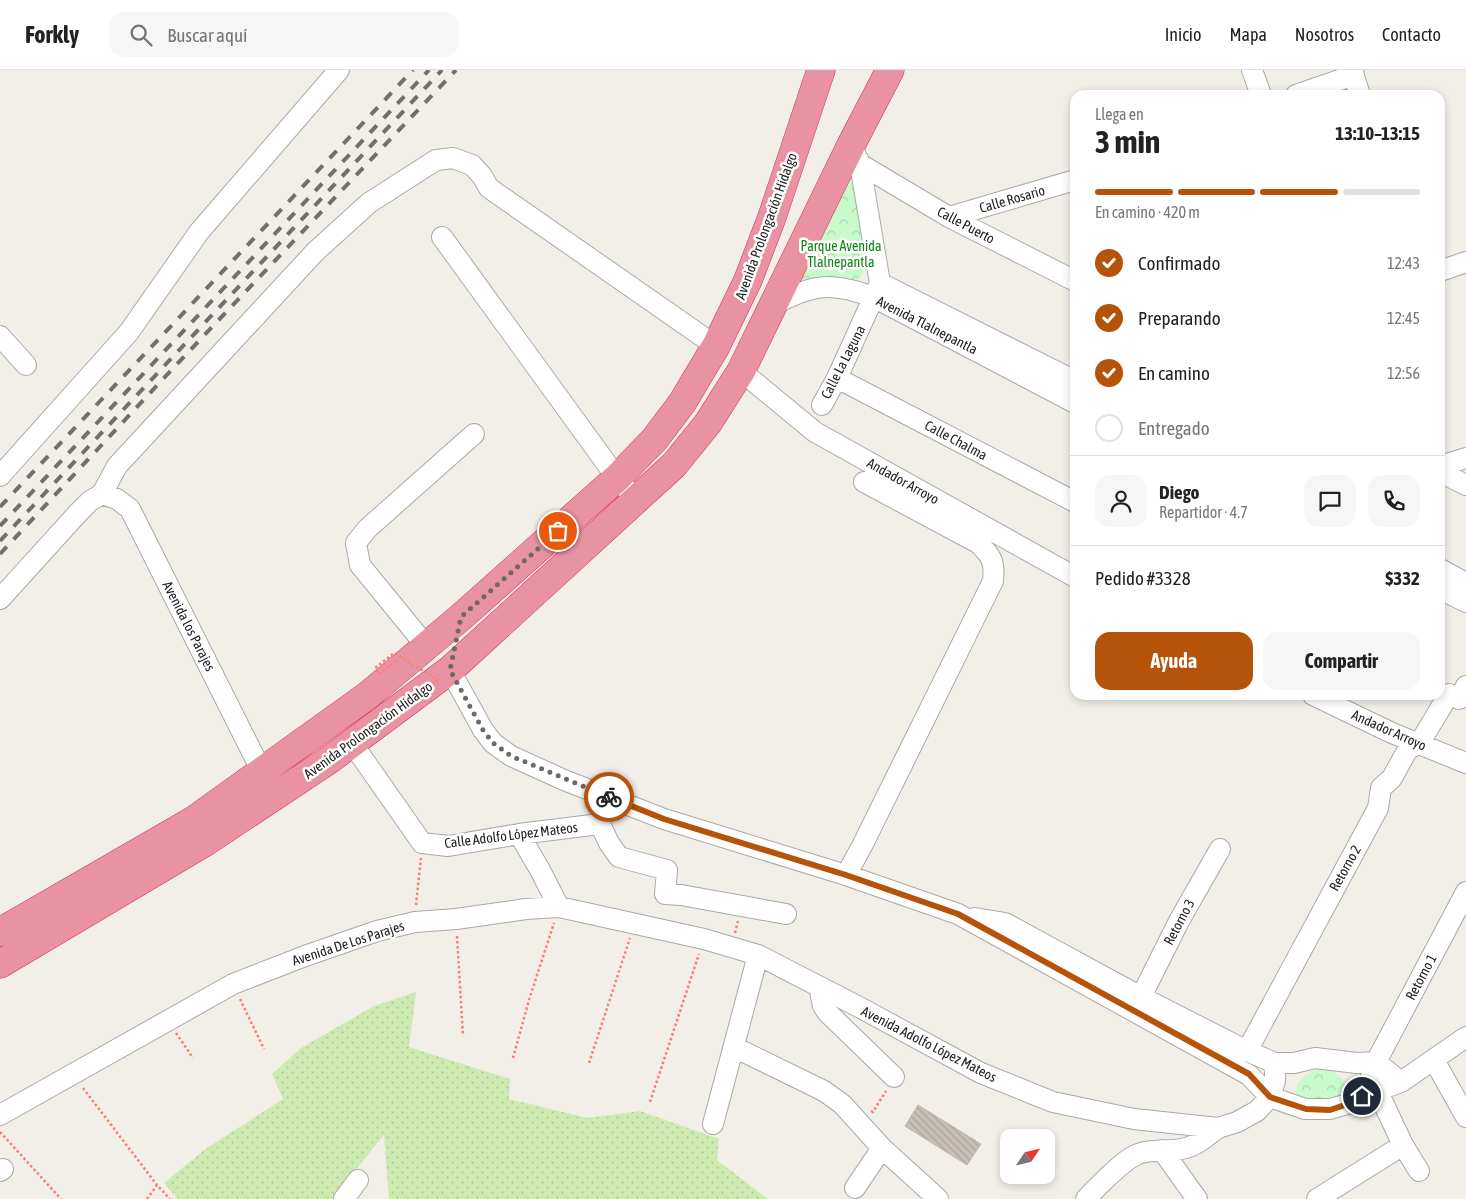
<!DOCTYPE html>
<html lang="es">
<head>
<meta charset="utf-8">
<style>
  :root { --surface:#fff; --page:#f6f6f6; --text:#222; --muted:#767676; --line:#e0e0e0; --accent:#b45309 }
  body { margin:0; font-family:"Asap Condensed",sans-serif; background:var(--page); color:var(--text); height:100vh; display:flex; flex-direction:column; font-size:19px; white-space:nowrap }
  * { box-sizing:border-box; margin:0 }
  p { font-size:16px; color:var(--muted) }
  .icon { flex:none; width:28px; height:28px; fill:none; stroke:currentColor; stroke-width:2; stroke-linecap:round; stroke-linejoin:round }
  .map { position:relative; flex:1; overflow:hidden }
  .side { position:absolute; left:1070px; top:20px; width:375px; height:610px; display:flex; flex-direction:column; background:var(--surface); border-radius:15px; box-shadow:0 2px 8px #0003 }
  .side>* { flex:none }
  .needle { width:32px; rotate:55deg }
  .buttons { position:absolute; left:1000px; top:1059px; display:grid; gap:10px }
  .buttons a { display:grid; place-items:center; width:55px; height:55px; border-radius:10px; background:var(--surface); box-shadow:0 2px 8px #0003; font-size:25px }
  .pin { position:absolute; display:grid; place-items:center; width:42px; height:42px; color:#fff; margin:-21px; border:2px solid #fff; border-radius:50%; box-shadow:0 1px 5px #0007 }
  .courier { position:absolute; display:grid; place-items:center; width:50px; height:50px; margin:-25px; border:4px solid #b45309; border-radius:50%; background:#fff; color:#222; box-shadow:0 1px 6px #0007 }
  .head em { font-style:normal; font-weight:700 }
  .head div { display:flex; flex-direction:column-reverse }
  .head { display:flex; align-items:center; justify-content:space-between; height:85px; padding:0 25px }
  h1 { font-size:32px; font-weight:700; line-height:38px }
  .bar { display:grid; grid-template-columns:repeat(4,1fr); gap:8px 5px; align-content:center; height:60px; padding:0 25px }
  .bar i { height:6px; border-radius:4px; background:var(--line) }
  .bar .active { background:var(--accent) }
  .bar p { grid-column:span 4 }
  .line { display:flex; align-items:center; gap:12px; padding:0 25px; border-top:1px solid var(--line) }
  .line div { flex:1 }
  .round { display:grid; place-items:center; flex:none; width:52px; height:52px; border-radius:15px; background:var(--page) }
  ol { padding:0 25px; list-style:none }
  li { display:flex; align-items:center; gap:15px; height:55px }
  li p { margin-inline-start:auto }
  li .icon { padding:5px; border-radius:50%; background:var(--accent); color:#fff; stroke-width:4 }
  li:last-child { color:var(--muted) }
  li i { width:28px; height:28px; border:2px solid var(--line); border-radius:50% }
  .cta { display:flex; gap:10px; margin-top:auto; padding:10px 25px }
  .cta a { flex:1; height:58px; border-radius:15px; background:var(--accent); color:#fff; font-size:20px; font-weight:700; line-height:58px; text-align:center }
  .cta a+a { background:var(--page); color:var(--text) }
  header { display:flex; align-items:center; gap:30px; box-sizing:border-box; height:70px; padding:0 25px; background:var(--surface); border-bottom:1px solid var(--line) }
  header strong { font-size:24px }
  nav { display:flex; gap:28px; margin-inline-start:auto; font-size:18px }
  .search { width:350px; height:45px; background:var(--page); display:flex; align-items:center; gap:12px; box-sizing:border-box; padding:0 18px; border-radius:15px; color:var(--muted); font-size:19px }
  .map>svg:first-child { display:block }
  .grass { fill:url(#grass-dots) }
  .park { fill:url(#park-crowns) }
  .building { fill:url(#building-back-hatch); stroke:#c4b6ab }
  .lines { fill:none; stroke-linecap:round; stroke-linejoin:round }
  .minor-casing { stroke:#a9a9a9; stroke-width:22 }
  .highway-casing { stroke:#dc2a67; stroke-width:29 }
  .path { stroke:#fa8072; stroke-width:2.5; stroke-dasharray:2.5 2.5; stroke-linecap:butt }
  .minor { stroke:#fff; stroke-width:20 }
  .highway { stroke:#e892a2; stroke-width:28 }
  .rail { stroke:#707070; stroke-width:4; stroke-dasharray:10 10; stroke-linecap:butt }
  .path-bridge { stroke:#fa8072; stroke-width:2.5; stroke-dasharray:2.5 2.5; stroke-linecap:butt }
  .done { stroke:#6b6a68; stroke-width:5; stroke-dasharray:0 9 }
  .route { stroke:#b45309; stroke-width:6 }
  .labels { text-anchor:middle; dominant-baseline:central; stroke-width:5; stroke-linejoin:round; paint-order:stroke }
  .street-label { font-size:14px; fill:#222; stroke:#fff }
  .park-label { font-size:14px; fill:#0c8416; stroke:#fff }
</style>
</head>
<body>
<header>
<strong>Forkly</strong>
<div class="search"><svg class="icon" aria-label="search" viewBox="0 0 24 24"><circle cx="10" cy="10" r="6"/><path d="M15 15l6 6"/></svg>Buscar aquí</div>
<nav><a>Inicio</a><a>Mapa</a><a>Nosotros</a><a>Contacto</a></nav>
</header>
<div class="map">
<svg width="1466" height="1129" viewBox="0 0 1466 1129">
  <defs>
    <pattern id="grass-dots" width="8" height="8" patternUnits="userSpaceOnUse" patternTransform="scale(1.25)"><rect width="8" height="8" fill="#cdebb0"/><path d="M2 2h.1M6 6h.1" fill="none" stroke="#b0c997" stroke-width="1.8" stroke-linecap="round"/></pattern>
    <pattern id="park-crowns" width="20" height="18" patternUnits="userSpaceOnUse" patternTransform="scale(1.25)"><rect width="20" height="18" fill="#c8facc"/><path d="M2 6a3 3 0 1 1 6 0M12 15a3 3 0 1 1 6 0" fill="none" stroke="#acd6af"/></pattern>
    <pattern id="building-back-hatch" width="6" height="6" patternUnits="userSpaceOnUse" patternTransform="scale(1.25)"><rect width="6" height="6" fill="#c7bfb8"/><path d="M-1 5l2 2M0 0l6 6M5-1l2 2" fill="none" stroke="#aba49e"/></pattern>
  </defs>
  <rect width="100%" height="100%" fill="#f2efe9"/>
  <path class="grass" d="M416,922L409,977L510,1009L509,1029L588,1048L640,1041L719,1069L717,1090L768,1129H389L384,1065L332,1129H178L164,1113L204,1080L283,1029L272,1004L301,978L374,936Z"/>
  <path class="park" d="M854,95L870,194L857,211L798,209Z
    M1330,999C1341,1008 1348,1012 1345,1027L1340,1030L1296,1029C1293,1006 1312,1000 1330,999Z"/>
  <path class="building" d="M918,1035L981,1074L967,1095L905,1056Z"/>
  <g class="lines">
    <g class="minor-casing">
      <path id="minor" d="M1252,0L1261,25
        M1352,0L1360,25
        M1296,25L1354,5
        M860,94L949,147L1075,211
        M949,147L1075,110
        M442,167L617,408L637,431
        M1440,201L1466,192
        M880,213L1075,311
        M773,235C813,214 832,211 875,228L1075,333
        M0,266L26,295
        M741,301L815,362L1075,507
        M837,308L1075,432
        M822,335L837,308L880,213L860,94L851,75
        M1440,396L1466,388
        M1440,402L1466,415
        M0,406L129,262L199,162L339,0
        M102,424L117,429L130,439L262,702
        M1440,499L1466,513
        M1440,519L1466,532
        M0,529L78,443L90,431L102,424L117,396L315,182L369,133L436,90L453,88L472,95L482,106L489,118L716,276
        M427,577L360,495L356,473L367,459L474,364
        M450,600L483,660L493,673L511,686L564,710L664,749L846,805L958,844L1249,1005L1270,1027L1305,1039H1330L1351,1033L1362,1026L1401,1012L1466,967
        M1313,625L1392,663L1466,693
        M1459,629L1466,616
        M352,673L422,773L448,776L519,764L600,754L609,773L619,787L667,800L665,824L681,825L786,844
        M519,764L540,800L559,837
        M846,805L862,776L993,511C995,492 992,486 978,473L864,412
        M975,848L1005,853L1141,927L1247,981L1275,993H1294L1315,988L1357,993L1376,992L1401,1012
        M819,917L823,936L827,942L894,1007
        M1141,927L1179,851L1220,779
        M734,977L824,1021L842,1034L882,1078L938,1129
        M1247,981L1378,738L1381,718L1392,708L1408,679L1419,674L1449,624
        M1434,990L1466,1047
        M0,1045L233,914L305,886L377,861L415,852L456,849L526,839L559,837L704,869L758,885L859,937L981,1003L1053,1032L1134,1049L1218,1058L1237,1052L1257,1041L1270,1027L1275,1011V993
        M713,1054L758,885
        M1162,1080L1197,1129
        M0,1101L3,1099
        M1419,1101L1403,1075L1371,1007L1376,992L1466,822
        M855,1118L882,1078
        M344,1129L358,1110
        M1086,1129C1096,1118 1120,1094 1132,1087C1149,1077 1168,1083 1186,1078C1198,1075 1208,1065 1218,1058
        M1317,1129L1403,1075"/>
    </g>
    <g class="highway-casing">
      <path id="highway" d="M0,862L194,750L367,626L461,547L617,408L654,370L682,333L716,276L748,210L772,147L821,0
        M0,894L207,771L326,692L352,673L450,600L674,395L708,353L741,301L851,75L890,0"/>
    </g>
    <path class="path" d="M416,835L421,788
      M735,863L738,851
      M457,866L463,966
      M240,929L264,979
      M176,963L193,988
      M513,988L529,930L554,853
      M589,993L630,868
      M83,1018L157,1115L170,1129
      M650,1032L699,884
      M871,1041L873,1042L886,1021
      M0,1062L61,1129
      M147,1129L157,1115"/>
    <use href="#minor" class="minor"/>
    <use href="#highway" class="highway"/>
    <path class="rail" d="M0,437L413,0
      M0,456L429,0
      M0,471L442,0
      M0,484L177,294L456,0"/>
    <path class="path-bridge" d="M397,591L378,604L375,598L394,583L438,610L411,632"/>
  </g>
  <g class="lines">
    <path class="done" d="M558,461L461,547L450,600L483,660L493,673L511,686L609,727"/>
    <path class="route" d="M609,727L664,749L846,805L958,844L1249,1004L1270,1027L1306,1039L1330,1040L1351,1033L1362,1026"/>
  </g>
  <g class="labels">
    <g class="street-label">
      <text transform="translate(1012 129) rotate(-16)">Calle Rosario</text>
      <text transform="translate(966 155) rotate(28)">Calle Puerto</text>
      <text transform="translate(766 156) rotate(-70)">Avenida Prolongación Hidalgo</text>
      <text transform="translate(927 255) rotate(27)">Avenida Tlalnepantla</text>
      <text transform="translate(843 292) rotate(-63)">Calle La Laguna</text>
      <text transform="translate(956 370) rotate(28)">Calle Chalma</text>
      <text transform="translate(903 411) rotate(29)">Andador Arroyo</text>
      <text transform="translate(189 556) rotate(63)">Avenida los Parajes</text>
      <text transform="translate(368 660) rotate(-36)">Avenida Prolongación Hidalgo</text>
      <text transform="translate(1389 660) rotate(24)">Andador Arroyo</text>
      <text transform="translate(511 765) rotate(-7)">Calle Adolfo López Mateos</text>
      <text transform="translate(1345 798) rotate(-61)">Retorno 2</text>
      <text transform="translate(1179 852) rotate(-62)">Retorno 3</text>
      <text transform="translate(348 873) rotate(-18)">Avenida De Los Parajes</text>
      <text transform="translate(1421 907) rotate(-62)">Retorno 1</text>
      <text transform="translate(929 974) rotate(27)">Avenida Adolfo López Mateos</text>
    </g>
    <g class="park-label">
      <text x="841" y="176">Parque Avenida<tspan x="841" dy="16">Tlalnepantla</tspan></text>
    </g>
  </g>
</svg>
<div class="buttons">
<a><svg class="needle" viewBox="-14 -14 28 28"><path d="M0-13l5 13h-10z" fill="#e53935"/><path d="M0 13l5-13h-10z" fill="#767676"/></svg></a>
</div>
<div class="pin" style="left:558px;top:461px;background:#ea580c"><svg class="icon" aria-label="bag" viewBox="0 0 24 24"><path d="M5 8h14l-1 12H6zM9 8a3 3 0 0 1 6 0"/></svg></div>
<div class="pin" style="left:1362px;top:1026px;background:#1f2937"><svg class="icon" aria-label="home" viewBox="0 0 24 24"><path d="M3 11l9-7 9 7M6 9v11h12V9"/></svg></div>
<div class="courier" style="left:609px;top:727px"><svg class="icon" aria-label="bike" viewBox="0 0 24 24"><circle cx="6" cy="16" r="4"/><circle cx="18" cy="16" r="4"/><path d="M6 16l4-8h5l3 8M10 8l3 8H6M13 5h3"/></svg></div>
<section class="side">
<div class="head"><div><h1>3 min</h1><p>Llega en</p></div><em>13:10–13:15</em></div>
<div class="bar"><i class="active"></i><i class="active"></i><i class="active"></i><i></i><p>En camino · 420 m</p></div>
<ol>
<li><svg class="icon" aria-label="check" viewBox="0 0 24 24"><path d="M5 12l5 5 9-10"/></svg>Confirmado<p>12:43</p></li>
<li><svg class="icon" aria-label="check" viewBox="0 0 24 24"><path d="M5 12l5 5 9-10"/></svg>Preparando<p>12:45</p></li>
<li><svg class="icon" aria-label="check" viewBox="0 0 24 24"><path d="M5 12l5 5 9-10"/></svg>En camino<p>12:56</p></li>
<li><i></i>Entregado</li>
</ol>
<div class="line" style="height:90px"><a class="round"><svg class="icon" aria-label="person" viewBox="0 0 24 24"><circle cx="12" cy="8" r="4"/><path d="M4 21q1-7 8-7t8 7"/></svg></a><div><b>Diego</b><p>Repartidor · 4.7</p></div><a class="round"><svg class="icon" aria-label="chat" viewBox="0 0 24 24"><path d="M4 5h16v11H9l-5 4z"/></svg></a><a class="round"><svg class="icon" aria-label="phone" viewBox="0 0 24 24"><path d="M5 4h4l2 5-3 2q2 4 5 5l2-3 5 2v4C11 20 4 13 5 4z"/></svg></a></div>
<div class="line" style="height:65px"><div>Pedido #3328</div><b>$332</b></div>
<div class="cta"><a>Ayuda</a><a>Compartir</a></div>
</section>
</div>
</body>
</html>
